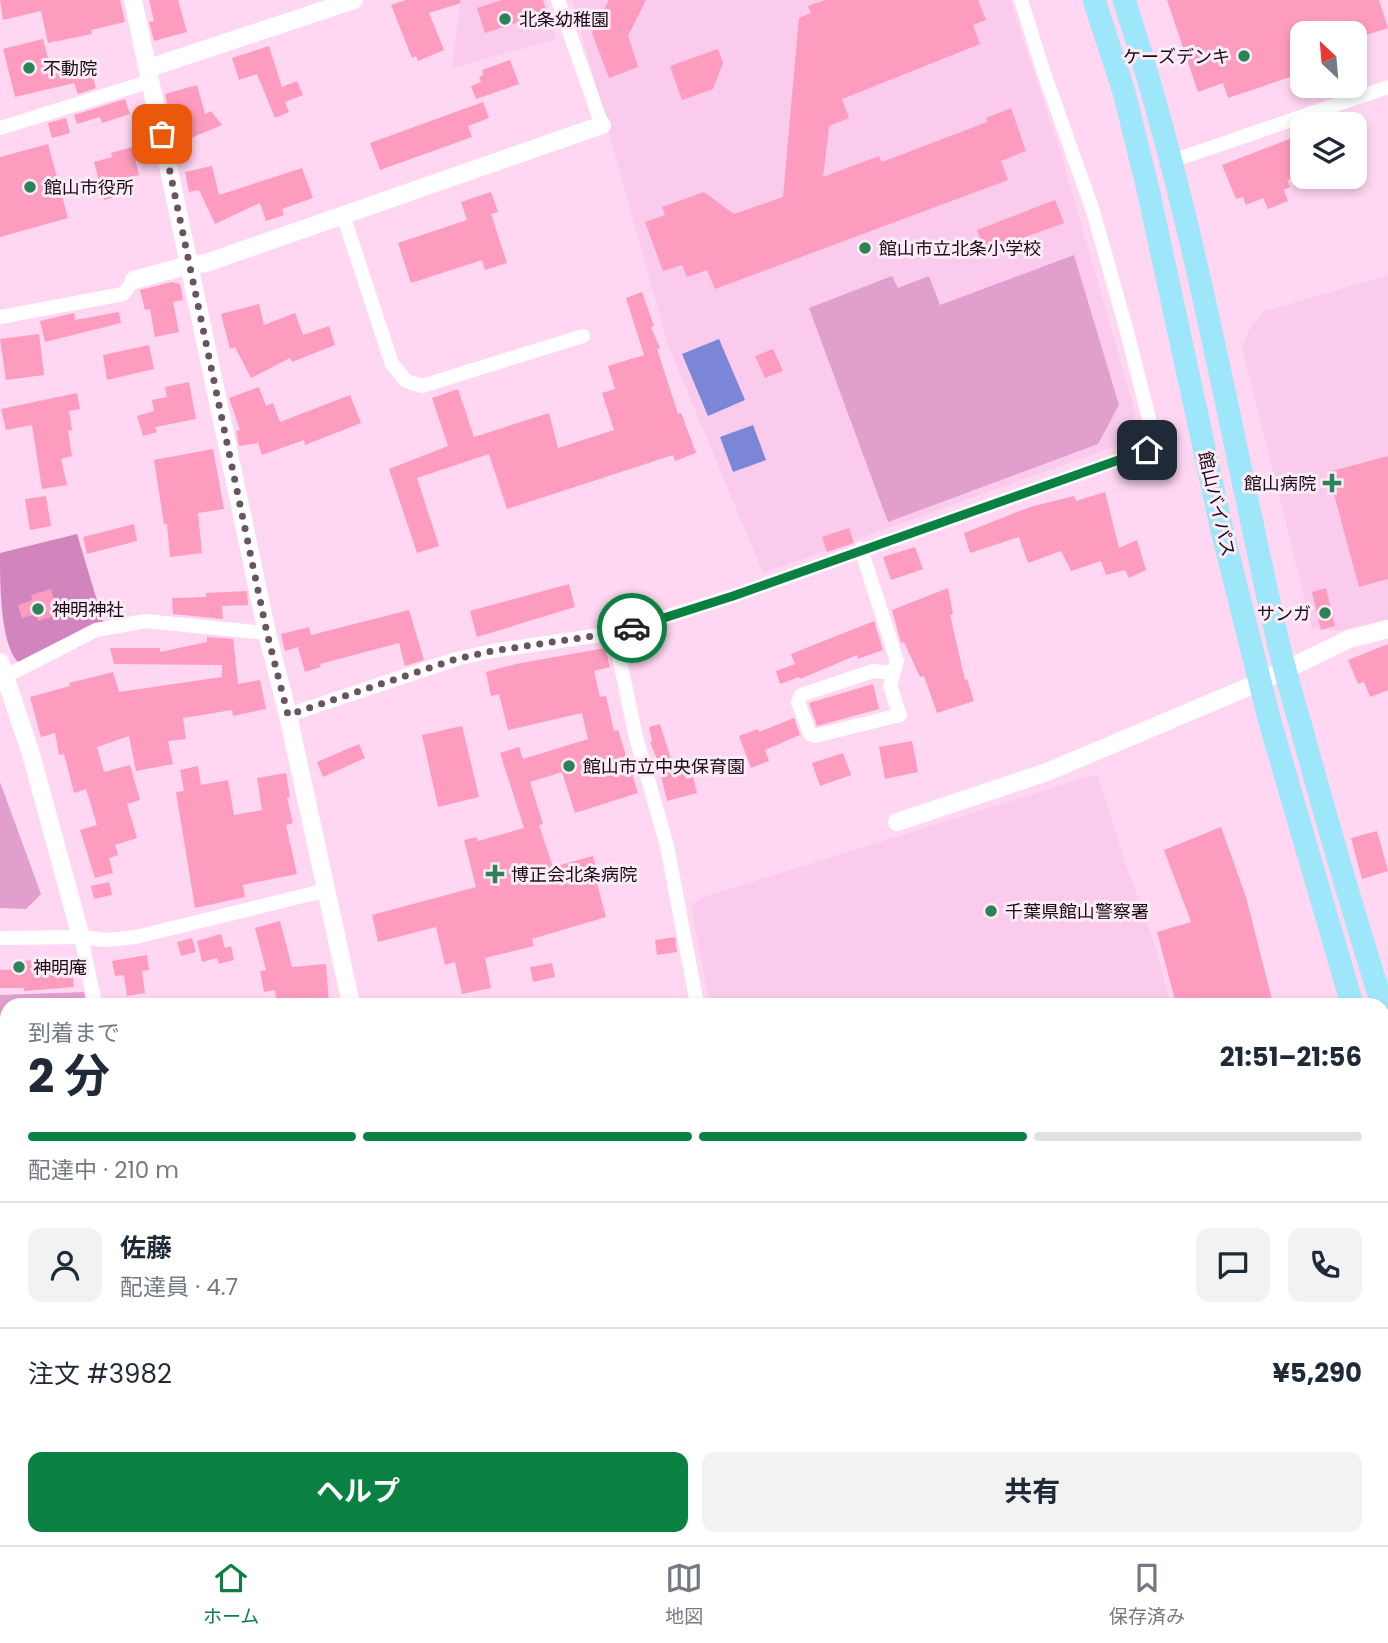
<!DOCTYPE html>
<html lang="ja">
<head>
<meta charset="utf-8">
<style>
  :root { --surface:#fff; --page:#f2f2f3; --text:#1f2937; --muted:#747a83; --line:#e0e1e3; --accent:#0b8043 }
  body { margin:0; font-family:Poppins,"Noto Sans JP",sans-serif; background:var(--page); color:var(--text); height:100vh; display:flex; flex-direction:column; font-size:26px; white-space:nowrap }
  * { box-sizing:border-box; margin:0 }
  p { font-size:23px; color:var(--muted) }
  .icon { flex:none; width:38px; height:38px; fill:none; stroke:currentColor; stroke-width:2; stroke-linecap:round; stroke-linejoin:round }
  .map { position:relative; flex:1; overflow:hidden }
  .sheet { position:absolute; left:0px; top:998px; width:1390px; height:548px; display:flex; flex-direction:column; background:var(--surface); border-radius:21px 21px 0 0; box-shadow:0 4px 10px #0003 }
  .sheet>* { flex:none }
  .needle { width:46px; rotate:334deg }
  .fabs { position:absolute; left:1290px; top:21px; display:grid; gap:14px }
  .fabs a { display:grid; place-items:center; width:77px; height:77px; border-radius:14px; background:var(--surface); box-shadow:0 4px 10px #0003; font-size:35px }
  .pin { position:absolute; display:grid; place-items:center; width:60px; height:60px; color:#fff; margin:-30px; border-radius:14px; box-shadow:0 4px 10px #0006 }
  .courier { position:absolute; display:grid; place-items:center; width:70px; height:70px; margin:-35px; border:5px solid #0b8043; border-radius:50%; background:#fff; color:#222; box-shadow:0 2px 9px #0007 }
  .head em { font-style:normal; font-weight:700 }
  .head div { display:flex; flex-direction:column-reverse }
  .head { display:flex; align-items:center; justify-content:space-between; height:119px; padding:0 28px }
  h1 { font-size:46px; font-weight:700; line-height:52px }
  .bar { display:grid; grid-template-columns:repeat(4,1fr); gap:10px 7px; align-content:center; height:84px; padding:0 28px }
  .bar i { height:9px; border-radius:5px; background:var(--line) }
  .bar .active { background:var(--accent) }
  .bar p { grid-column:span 4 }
  .line { display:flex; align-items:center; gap:18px; padding:0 28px; border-top:2px solid var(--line) }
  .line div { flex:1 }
  .round { display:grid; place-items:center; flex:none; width:74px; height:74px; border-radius:14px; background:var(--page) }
  .button { display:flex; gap:14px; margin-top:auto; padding:14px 28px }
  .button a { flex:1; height:80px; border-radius:14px; background:var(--accent); color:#fff; font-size:28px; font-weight:700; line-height:80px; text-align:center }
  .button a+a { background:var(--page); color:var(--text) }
  .dock { display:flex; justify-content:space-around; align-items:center; height:98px; border-top:2px solid var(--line); background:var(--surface); font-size:19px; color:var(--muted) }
  .dock a { display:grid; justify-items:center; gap:4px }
  .dock .active { color:var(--accent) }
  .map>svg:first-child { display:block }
  .built { fill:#facbec }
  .green { fill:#e19fce }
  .forest { fill:#d284bd }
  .water { fill:#7c86d7 }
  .building { fill:#fd9cbe }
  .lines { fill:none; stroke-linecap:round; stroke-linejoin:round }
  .minor { stroke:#fff; stroke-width:14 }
  .tertiary { stroke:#fff; stroke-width:18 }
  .trunk { stroke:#9ee6fa; stroke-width:23 }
  .done { stroke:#6a5362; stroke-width:7; stroke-dasharray:0 12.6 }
  .route { stroke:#0b8043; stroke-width:9 }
  .poi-dot { fill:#2c8357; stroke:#fdecf7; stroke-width:2.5 }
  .labels { text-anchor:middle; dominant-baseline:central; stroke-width:6; stroke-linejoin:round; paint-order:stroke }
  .poi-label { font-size:18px; fill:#190c15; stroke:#fdecf7; text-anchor:start }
  .street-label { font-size:18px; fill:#190c15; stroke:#fdecf7 }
</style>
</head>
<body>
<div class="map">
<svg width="1388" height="1545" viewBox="0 0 1388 1545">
  <rect width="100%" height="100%" fill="#ffd7f2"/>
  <path class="built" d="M461,0H546L556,39L452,68Z
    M572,0H1010L1060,151L1136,415L1116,446L763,573L668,345Z
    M1388,275V619L1339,631L1312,628L1242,347L1249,330L1263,312Z
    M1097,774L1128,871L1155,945L1171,1004H710L691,906L701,898Z"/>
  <path class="green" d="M1074,255L1119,405L1098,444L888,522L809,308L892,276L898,288L929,276L940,305Z
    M0,782L41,894L26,909L0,908Z
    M84,992L86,1004H7V1247L0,1248V995Z"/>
  <path class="forest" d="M77,534L104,624L18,662C0,644 0,583 0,553Z"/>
  <path class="water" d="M719,339L745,400L708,416L682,354Z
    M753,425L766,460L733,472L720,437Z"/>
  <path class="building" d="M0,0H120L125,22L91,30L92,34L48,43L41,11L3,20Z
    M149,0H178L187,32L154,41L149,22L154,21Z
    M406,0H460L461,3L429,13L444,50L418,61L416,56L412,58L391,5Z
    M502,0H543L547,13L485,33L477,8Z
    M609,0H646L628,36L638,67L609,78L592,33Z
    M825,0H978L986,20L973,25L980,44L842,99L849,118L829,126L823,177L879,156L882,162L987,122L986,118L1011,108L1026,151L1001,161L1008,180L715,289L707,270L687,277L682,265L663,271L645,222L665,215L662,207L704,192L734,214L783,197L799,18L811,13L808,6Z
    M1167,0H1379L1388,28L1354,39V33H1302V73L1228,98L1223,83L1198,92Z
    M43,39L52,74L89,64L96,88L78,94L74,83L15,97L3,49Z
    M269,46L282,87L297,81L303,95L285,102L289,112L275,118L257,74L239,80L232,58Z
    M718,49L723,63L713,89L682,100L670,66Z
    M510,60L519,84L476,99L471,86L481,82L479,77L483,75L482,70Z
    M197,85L205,114L211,111L222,125L179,143L173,128L165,94Z
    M125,99L130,114L102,123L100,117L77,124L74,115Z
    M483,102L489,118L468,126L472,137L380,170L370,143Z
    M66,118L70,133L52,138L48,123Z
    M1302,134V175L1287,180L1290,187L1284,190L1288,201L1268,209L1263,198L1246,205L1243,197L1236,199L1222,165Z
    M48,144L68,218L0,237V157Z
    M132,147L139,175L120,179L124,195L104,200L94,162L112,157L111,153Z
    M212,166L219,195L302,168L313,198L282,209L284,215L266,221L260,203L215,224L199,190L189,192L185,172Z
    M491,192L498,212L491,214L507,263L485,270L482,260L411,283L398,243L467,220L461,202Z
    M1055,200L1064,223L985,252L977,230Z
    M172,282L180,284L183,300L173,302L179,332L155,337L150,309L145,310L140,290Z
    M642,292L654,326L651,327L660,348L657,349L678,414L681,413L696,453L675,461L673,455L507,509L489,454L417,478L439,546L417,553L389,469L448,446L432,398L458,389L474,437L549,413L558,448L614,430L602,393L615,389L608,366L644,355L626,298Z
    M259,304L264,325L295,313L303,335L329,326L335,345L292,362L290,358L251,378L235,347L230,349L221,314Z
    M119,312L121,323L45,342L40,321L74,313L75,320Z
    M39,334L44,375L6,380L0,339Z
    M149,345L154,369L107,380L103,355Z
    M773,349L783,371L765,378L755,356Z
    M189,382L196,419L155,427L157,432L143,436L137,416L154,411L152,400L167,397L165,387Z
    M259,387L266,406L273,403L280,422L350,395L361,423L305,445L304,440L262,455L258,443L239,446L236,431L240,430L229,398Z
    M77,393L80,409L69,411L72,430L68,431L72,456L61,459L67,485L42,489L32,425L6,430L1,409Z
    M213,449L224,509L198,513L202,553L170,557L167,524H164L154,460Z
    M1388,456V579L1359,587L1328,472Z
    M1105,492L1119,548L1137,540L1146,570L1129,578L1125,570L1106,575L1101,561L1071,571L1061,551L1028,563L1019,537L970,553L964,533L1030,507L1074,496L1076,501Z
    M46,496L51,526L30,530L25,499Z
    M134,524L137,541L87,554L83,537Z
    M849,528L854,543L827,552L822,537Z
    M915,547L923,569L891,580L883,557Z
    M569,584L575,607L477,637L470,611Z
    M948,588L953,614L950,615L965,680L967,679L974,701L937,713L924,676L920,677L904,642L901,643L892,610Z
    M1326,588L1335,626L1321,630L1312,592Z
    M51,589L58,615L38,621L36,614L22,618L18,605L32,600L31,595Z
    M247,591L248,605L222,606L223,619L173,614L172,598L206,597V593Z
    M409,610L424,660L405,666L399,643L320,664L321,667L305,672L298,647L285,651L281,634L309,627L311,635Z
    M874,621L883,650L858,659L857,655L800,679L799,677L780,684L776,671L795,664L791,654Z
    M207,637L233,639L238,684L260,680L266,709L233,716L232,710L183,718L186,739L168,741L173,764L136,771L129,736L97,747L104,772L130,765L140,800L127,804L137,838L115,845L118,855L109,858L113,873L95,878L80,830L97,825L86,789L74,793L64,754L59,755L55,733L41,737L30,697L70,686L69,683L113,672L119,692L222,677V665L114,664L110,648H160V652L207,642Z
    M1388,644V690L1370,697L1364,682L1358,684L1348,660Z
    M605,648L610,667L594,671L600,697L606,696L614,731L618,730L638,793L575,813L562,772L530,782L543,824L539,825L553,867L593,856L598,875L595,876L606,917L532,939L534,946L485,958L491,988L462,994L455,962L445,965L436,927L378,942L372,915L476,887L464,840L477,837L478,841L524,828L500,753L519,747L523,759L588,739L582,713L508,730L499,694L491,696L486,672L516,664Z
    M873,684L879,709L817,726L809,703Z
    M794,718L800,735L765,750L769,761L751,768L739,736L758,729L759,732Z
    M660,724L671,759L681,756L686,779L693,777L697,793L667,801L657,759L650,742L652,741L649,727Z
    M462,726L479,797L438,807L422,735Z
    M912,741L918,772L885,779L879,747Z
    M359,744L365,758L323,777L317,762Z
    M843,753L851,775L820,786L812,763Z
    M198,766L201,785L228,780L234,815L262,810L257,778L286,773L290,797L287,798L293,823L286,825L297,874L243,885L245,897L195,908L176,792L184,791L180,770Z
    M1221,827L1246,897L1273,1004H1176L1157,932L1191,922L1164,850Z
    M1377,831L1388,871L1362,879L1351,838Z
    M109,882L112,895L94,899L91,886Z
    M280,921L292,967L326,964L329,1004H277L275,990L264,992L260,971L266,970L255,928Z
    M221,934L225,948L231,946L234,960L219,964L217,958L202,962L197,941Z
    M675,937L677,952L657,955L655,940Z
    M192,938L196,952L181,956L177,942Z
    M147,955L149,970L142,971L145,993L127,996L124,975L115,976L112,961Z
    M71,958L74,987L24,991V988H0V970L22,969V961Z
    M552,963L555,977L533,982L530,967Z"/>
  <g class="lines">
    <path class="minor" d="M558,0L602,125
      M0,128L151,81
      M1172,161L1388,87
      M343,215L392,364L406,381L422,386L583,336
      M0,317L123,294L134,280
      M861,549L897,661L890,686L900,715L815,736L810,734L798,702L801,695L873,671L892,673
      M614,633L636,737L667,846L697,1004
      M6,676L96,630L145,621L267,633
      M288,715L456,659L492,651L614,633L733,596L1147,450L1154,438L1126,328L1093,211L1043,70L1021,0
      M81,937L95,1004
      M0,938L81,937L105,940L136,937L327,890
      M0,1254L7,1252
      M0,1487L7,1507
      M18,1538L21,1545
      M224,1538L225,1545"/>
    <path class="tertiary" d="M133,0L267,633L288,715L351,1004
      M149,68L354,0
      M134,280L189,265L206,263L602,125
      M0,662L31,754L81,937
      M897,822L1047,772L1260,682L1349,639L1388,629
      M464,1538L466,1545
      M926,1545L934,1538"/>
    <path class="trunk" d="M1094,0L1124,92L1147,185L1221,526L1270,722L1352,1004
      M1124,0C1192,207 1228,421 1276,633C1284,671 1296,708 1306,745C1330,832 1355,918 1382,1004
      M1382,1110L1388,1127
      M666,1545L693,1538"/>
  </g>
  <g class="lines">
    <path class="done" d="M162,134L267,633L288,715L456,659L492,651L614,633L632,628"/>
    <path class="route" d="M632,628L733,596L1147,450"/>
  </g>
  <g class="poi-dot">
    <circle cx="505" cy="19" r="7"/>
    <circle cx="1244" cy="56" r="7"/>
    <circle cx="29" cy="68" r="7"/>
    <circle cx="30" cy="187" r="7"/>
    <circle cx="865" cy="248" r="7"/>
    <path d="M1328.5 472.5h7v7h7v7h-7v7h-7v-7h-7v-7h7z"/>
    <circle cx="38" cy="609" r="7"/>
    <circle cx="1325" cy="613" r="7"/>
    <circle cx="569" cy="766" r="7"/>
    <path d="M491.5 863.5h7v7h7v7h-7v7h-7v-7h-7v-7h7z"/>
    <circle cx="991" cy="911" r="7"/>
    <circle cx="19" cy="967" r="7"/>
  </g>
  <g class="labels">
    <g class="poi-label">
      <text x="519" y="19">北条幼稚園</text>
      <text x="1230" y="56" text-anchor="end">ケーズデンキ</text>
      <text x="43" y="68">不動院</text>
      <text x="44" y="187">館山市役所</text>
      <text x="879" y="248">館山市立北条小学校</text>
      <text x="1316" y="483" text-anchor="end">館山病院</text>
      <text x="52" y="609">神明神社</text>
      <text x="1311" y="613" text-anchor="end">サンガ</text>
      <text x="583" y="766">館山市立中央保育園</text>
      <text x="511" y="874">博正会北条病院</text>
      <text x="1005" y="911">千葉県館山警察署</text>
      <text x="33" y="967">神明庵</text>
    </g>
    <g class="street-label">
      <text transform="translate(1217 504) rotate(77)">館山バイパス</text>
    </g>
  </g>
</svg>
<div class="fabs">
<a><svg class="needle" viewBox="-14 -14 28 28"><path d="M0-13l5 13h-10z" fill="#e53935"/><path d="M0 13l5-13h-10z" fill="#747a83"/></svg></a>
<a><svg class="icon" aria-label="layers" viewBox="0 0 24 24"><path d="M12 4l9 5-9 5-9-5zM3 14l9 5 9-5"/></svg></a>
</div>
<div class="pin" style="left:162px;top:134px;background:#ea580c"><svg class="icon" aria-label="bag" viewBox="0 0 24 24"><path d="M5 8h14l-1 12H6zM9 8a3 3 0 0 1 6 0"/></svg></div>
<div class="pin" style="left:1147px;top:450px;background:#1f2937"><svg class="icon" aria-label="home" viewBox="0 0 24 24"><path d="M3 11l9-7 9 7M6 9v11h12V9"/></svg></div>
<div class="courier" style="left:632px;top:628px"><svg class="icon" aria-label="car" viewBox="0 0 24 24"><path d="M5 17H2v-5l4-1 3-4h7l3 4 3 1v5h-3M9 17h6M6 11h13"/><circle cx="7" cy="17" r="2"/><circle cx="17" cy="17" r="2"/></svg></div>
<section class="sheet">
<div class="head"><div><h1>2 分</h1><p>到着まで</p></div><em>21:51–21:56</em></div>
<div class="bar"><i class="active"></i><i class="active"></i><i class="active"></i><i></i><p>配達中 · 210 m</p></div>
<div class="line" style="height:126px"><a class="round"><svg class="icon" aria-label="person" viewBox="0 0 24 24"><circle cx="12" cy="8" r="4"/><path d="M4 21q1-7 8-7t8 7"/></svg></a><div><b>佐藤</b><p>配達員 · 4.7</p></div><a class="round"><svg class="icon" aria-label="chat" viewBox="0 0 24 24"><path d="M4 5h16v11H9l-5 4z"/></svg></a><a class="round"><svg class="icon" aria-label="phone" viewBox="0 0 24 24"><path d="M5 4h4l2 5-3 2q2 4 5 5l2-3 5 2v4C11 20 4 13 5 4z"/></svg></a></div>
<div class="line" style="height:91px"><div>注文 #3982</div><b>¥5,290</b></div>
<div class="button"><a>ヘルプ</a><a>共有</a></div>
</section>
</div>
<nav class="dock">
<a class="active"><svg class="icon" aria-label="home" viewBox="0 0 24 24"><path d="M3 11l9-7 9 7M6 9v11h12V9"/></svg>ホーム</a>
<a><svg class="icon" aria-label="map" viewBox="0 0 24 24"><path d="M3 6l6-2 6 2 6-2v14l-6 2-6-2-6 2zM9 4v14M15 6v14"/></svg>地図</a>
<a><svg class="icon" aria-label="saved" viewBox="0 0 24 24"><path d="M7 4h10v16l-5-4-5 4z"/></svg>保存済み</a>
</nav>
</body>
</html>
